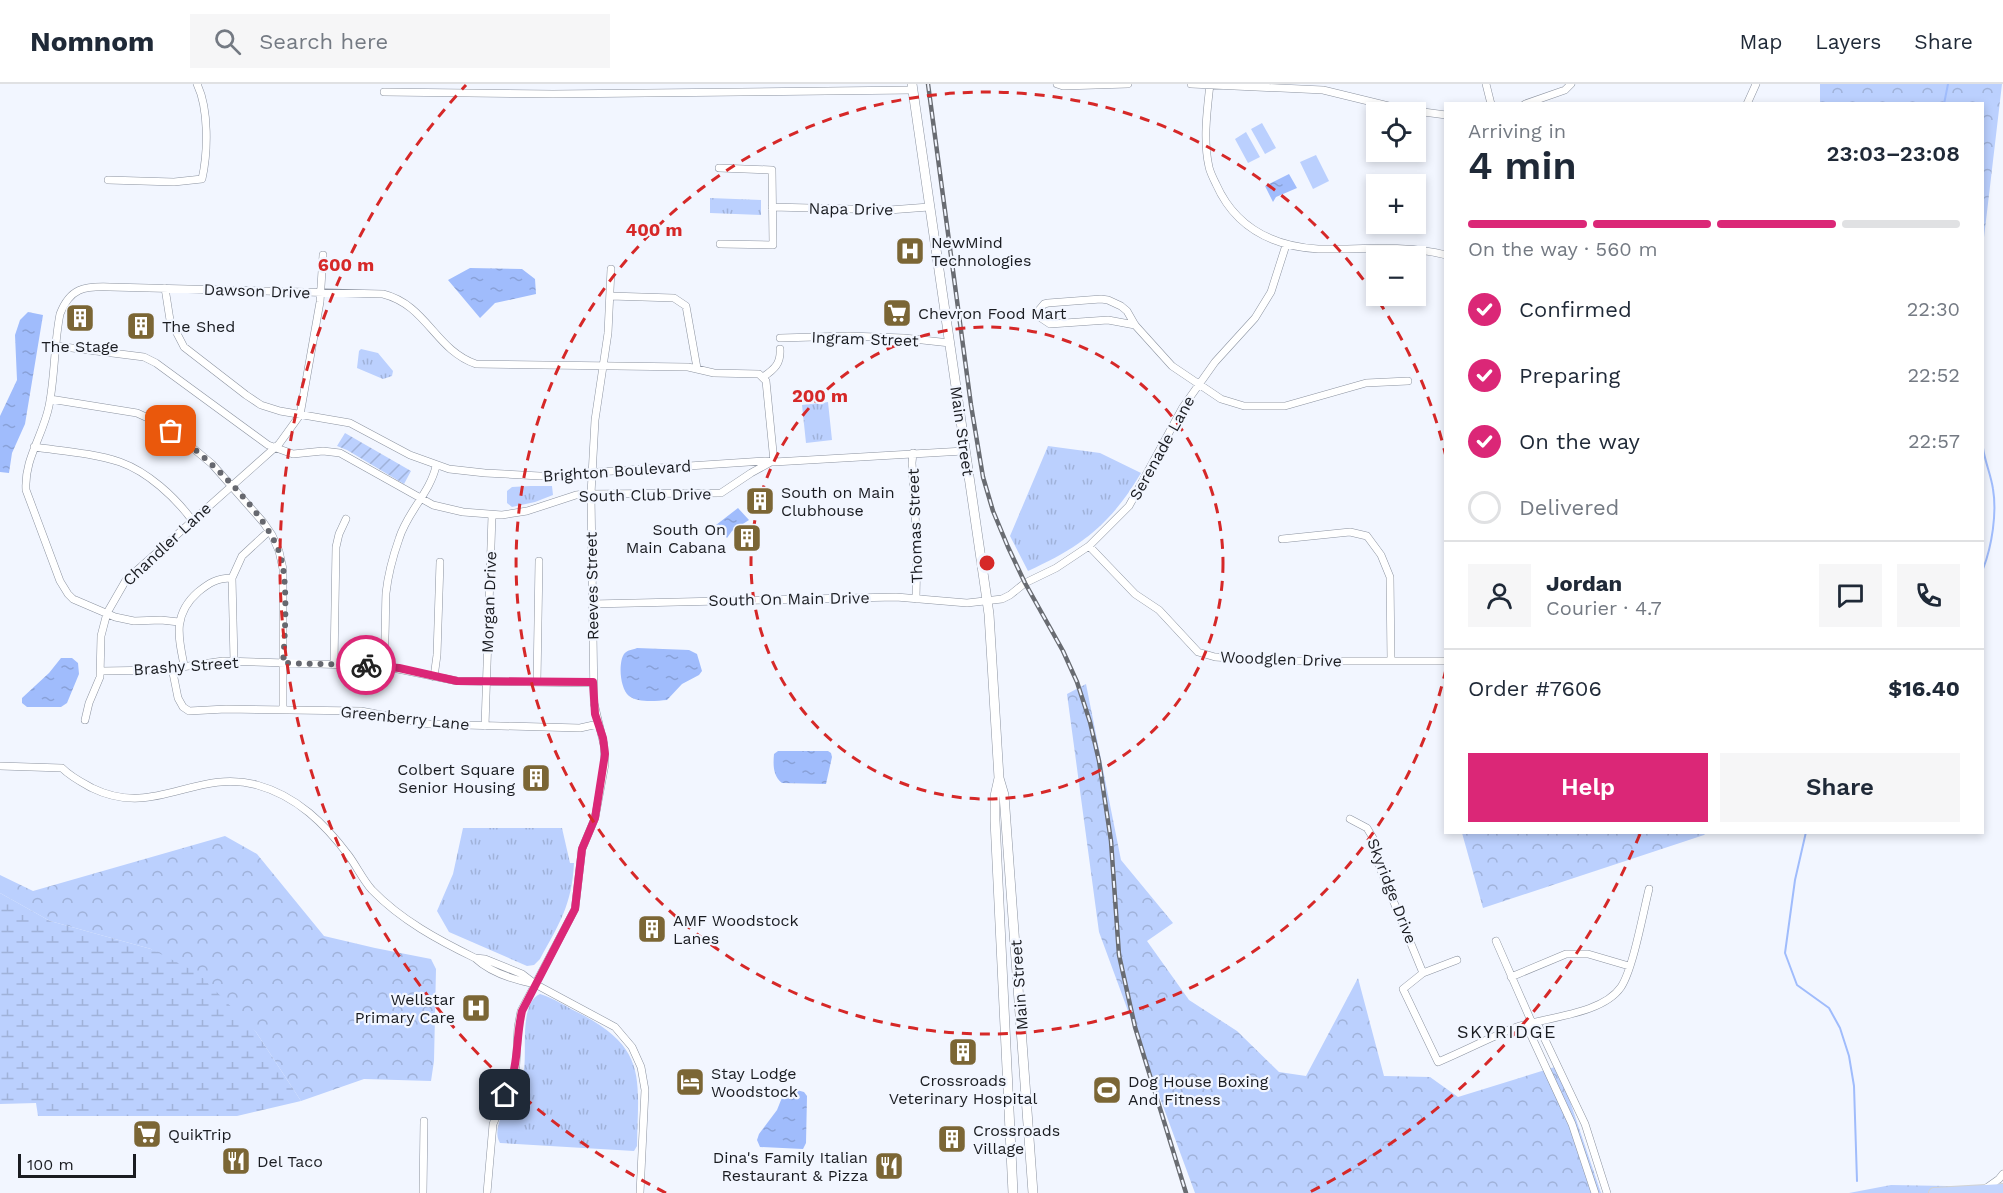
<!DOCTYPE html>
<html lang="en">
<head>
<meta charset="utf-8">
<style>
  :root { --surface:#fff; --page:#f6f6f7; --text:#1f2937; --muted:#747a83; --line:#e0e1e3; --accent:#db2777 }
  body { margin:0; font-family:"Work Sans",sans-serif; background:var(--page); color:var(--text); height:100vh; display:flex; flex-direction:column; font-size:22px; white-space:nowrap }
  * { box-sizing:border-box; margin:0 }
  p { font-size:20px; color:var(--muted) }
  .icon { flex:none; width:33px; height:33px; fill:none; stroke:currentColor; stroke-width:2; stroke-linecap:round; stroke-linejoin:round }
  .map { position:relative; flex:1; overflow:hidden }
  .drawer { position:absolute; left:1444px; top:18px; width:540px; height:732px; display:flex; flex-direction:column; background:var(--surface); border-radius:0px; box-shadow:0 3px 9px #0003 }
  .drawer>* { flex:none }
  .tools { position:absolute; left:1366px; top:18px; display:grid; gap:12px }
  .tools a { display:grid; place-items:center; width:60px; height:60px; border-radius:0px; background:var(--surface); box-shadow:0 3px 9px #0003; font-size:30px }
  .scale { position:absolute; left:18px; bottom:15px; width:118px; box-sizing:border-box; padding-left:6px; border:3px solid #1a1c21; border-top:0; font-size:16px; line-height:21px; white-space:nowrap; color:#1a1c21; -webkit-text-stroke:4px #f2f6ff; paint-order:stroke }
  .pin { position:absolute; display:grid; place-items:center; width:51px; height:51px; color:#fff; margin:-26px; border-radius:12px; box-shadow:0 3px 9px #0006 }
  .courier { position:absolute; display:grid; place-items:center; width:60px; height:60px; margin:-30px; border:4px solid #db2777; border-radius:50%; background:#fff; color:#222; box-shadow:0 2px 8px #0007 }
  .head em { font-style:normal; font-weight:600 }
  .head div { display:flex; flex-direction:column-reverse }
  .head { display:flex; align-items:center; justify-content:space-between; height:102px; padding:0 24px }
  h1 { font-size:39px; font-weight:600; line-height:45px }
  .bar { display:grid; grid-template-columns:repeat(4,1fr); gap:9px 6px; align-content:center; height:72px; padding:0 24px }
  .bar i { height:8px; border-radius:4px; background:var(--line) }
  .bar .active { background:var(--accent) }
  .bar p { grid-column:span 4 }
  .line { display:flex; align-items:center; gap:15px; padding:0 24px; border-top:2px solid var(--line) }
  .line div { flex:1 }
  .round { display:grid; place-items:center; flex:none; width:63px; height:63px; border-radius:0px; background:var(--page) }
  ol { padding:0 24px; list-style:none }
  li { display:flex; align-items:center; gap:18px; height:66px }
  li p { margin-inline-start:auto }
  li .icon { padding:6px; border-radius:50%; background:var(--accent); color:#fff; stroke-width:4 }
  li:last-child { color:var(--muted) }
  li i { width:33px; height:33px; border:3px solid var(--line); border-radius:50% }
  .action { display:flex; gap:12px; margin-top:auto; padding:12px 24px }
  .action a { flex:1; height:69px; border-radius:0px; background:var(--accent); color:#fff; font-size:24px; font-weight:600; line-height:69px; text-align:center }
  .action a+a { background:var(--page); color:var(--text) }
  header { display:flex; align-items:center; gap:36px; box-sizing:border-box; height:84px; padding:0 30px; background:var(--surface); border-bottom:2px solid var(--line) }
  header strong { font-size:28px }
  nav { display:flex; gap:33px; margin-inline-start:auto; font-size:21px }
  .search { width:420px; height:54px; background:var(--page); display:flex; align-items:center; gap:15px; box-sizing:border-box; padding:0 21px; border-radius:0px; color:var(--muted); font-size:22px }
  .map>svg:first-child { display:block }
  .grass { fill:url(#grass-tufts) }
  .forest { fill:url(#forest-crowns) }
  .wetland { fill:url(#wetland-marsh) }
  .garden { fill:url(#garden-furrows) }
  .pitch { fill:#bbd0fe }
  .water { fill:url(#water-ripples) }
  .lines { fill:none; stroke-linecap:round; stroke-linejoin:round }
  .stream { stroke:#a0bcfc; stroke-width:2 }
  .street-casing { stroke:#8c93a0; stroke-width:8 }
  .secondary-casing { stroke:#8c93a0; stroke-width:10 }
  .primary-casing { stroke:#d1d2d3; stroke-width:12 }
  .street { stroke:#fff; stroke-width:7 }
  .secondary { stroke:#fff; stroke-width:9 }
  .primary { stroke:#c3d5fd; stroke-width:10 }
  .rail-casing { stroke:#696c72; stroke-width:4.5 }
  .rail { stroke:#f2f6ff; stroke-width:2; stroke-dasharray:7; stroke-linecap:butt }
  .done { stroke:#66686f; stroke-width:6; stroke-dasharray:0 10.8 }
  .route { stroke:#db2777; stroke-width:8 }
  .ring { fill:none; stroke:#d62828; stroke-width:3; stroke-dasharray:10 8 }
  .labels { text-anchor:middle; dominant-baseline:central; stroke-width:4.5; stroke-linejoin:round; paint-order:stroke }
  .street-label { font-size:16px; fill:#1a1c21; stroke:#f2f6ff }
  .poi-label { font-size:16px; fill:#1a1c21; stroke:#f2f6ff; text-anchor:start }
  .neighbourhood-label { font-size:18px; letter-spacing:1.5px; fill:#1a1c21; stroke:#f2f6ff }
  .centre { fill:#d62828; stroke:#f2f6ff; stroke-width:3 }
  .ring-label { font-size:18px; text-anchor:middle; font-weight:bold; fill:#d62828; stroke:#f2f6ff; stroke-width:4.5; stroke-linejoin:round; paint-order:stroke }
</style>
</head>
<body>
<header>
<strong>Nomnom</strong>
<div class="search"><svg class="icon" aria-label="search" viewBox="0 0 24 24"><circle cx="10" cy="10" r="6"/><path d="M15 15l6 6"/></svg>Search here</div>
<nav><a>Map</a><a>Layers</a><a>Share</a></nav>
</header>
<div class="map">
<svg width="2003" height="1109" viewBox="0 0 2003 1109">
  <defs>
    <pattern id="grass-tufts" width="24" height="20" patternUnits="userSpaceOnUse" patternTransform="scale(1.5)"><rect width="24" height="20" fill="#bbd0fe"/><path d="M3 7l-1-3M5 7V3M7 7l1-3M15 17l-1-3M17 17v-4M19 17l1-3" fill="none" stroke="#a0b2d9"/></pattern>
    <pattern id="forest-crowns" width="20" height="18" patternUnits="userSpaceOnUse" patternTransform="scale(1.5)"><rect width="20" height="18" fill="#bbd0fe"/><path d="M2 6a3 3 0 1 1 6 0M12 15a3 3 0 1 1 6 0" fill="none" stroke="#a0b2d9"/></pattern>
    <pattern id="wetland-marsh" width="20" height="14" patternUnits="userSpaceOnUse" patternTransform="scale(1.5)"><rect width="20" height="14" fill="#bbd0fe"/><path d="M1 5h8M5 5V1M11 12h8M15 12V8" fill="none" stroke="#a0b2d9"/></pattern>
    <pattern id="garden-furrows" width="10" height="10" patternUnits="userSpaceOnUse" patternTransform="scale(1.5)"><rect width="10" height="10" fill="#bbd0fe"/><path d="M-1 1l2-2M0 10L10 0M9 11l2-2" fill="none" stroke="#a0b2d9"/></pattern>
    <pattern id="water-ripples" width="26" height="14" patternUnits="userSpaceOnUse" patternTransform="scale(1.5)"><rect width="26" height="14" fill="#a0bcfc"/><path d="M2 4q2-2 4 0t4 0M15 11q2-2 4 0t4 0" fill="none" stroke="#89a1d8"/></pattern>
  </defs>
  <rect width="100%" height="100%" fill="#f2f6ff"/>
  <path class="grass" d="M710,114L761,116V131L710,129Z
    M361,265L378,269L393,287L392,292L383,295L357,284L359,267Z
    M828,318L832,356L806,359L802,321Z
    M1048,362L1100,369L1141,389C1111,440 1081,463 1028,487L1010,452Z
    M530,402H552L553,411L535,418L512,423L507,419V407L512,403Z
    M463,744H562L570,779H574C572,821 559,840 540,875L534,881L527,882L449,848L437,827L453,790Z
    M540,910C554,914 568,924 581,930C648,965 638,996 637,1062L634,1067L500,1059C488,1040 520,1006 524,985C527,966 519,919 540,910Z"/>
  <path class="forest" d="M1820,0H2002L1983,162V20L1820,19Z
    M1086,600L1121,776L1173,839L1147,857L1189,916L1237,947L1279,988L1306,992L1358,894L1384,992L1430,993L1458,1013L1558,982L1601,1109H1195L1099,848L1067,610Z
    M1462,749V748L1706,749L1704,751L1483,824Z
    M225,752L257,770L324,852L375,864L431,875L436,885L434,977L431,997L364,995L301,1017L256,948L151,865L50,837L0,809V791L33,807Z
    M1891,1101L2003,1103V1109H1849Z"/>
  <path class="wetland" d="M0,809L50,837L151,865L198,889L256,948L301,1017L237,1032H38L36,1019L0,1020Z"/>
  <path class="garden" d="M345,349L411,387L404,400L347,366L337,362Z"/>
  <path class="pitch" d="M1262,39L1276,64L1265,70L1251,45Z
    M1246,48L1260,73L1248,79L1235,55Z
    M1316,71L1329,97L1313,105L1300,78Z"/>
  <path class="water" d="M1289,90L1297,104L1276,113L1273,118L1265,102Z
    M470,184L522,185L535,195L536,210L495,219L480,234L448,196Z
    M28,228L43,231L25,340L12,369L9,389L0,388V332L17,296L15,251L20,236Z
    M738,424L749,436L732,447L727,454L716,441Z
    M637,564L689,566L697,570L702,587L699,591L682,600L667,616C656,617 638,619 629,612C620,605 618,579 624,570C627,566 632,566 637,564Z
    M61,574H72L78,579L79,590L67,619L61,623H27L22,619V614L49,589Z
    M778,667H828L831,669L832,673L826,700L782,699C773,692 773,681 774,670Z
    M793,1005L804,1008L807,1012L806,1059L803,1065L760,1063L757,1056L759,1050L777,1026L783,1011Z"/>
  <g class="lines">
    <path class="stream" d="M1944,20L1948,0
      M1983,364C1985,378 1991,391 1993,405C1997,429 1992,462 1983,485
      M1806,748L1795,796L1785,869L1797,901L1829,924L1840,944L1849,972L1854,1002L1857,1097"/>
    <g class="street-casing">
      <path id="street" d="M1057,0L1063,2L1128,0
        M1191,0L1323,6L1401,25L1446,31
        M1210,0C1207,27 1203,56 1209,83C1210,88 1213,94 1216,100C1235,143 1271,162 1318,165C1360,166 1405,160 1446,171
        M1486,0L1491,20
        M384,8L553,10L913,6
        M1525,20L1565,6L1571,0
        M1747,20L1756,0
        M719,84L772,86L773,161L720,160
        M108,96L174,98L202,95C208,68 209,25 197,0
        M772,123L889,126L929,123
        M165,204L170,236L184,263L246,311L261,321L280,327L350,339L410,371L449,385L485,389L540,392L585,391L598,388L765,377L774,378L964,367
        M610,212L674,214L686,222L697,284
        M1135,241L1108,236L1050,240L1041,234L1039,226L1044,220L1048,219L1101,215L1108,216L1121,222L1127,227L1135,241L1172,282L1221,315L1244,322H1285L1366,299L1408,297
        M780,254L849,252L904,254L950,259
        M56,262L144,273L156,279L268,361L293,370L323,367L340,369L433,421L463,428L502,431L527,427L576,411L585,410L721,409L751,389L771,378
        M763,293C775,285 781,279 780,265
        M50,315L137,329L159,339L182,355L212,380L263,438L272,451L279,467L283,485V626
        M34,363C62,367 93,369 120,378C148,388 175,413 192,436
        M913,369L912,379L917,463L916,515
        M1282,455L1350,448L1367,452L1381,471L1390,493L1391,577
        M1089,462L1135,510L1159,526L1198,568L1215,573L1277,577H1446
        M592,520L896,513L967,519L1002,515L1010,511L1025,499L1056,484L1089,462L1129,422L1183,323L1215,278L1255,234L1271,208L1286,161
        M179,538L161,536L134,537L115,533L73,515L68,510L60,497L26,406C24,375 43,352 49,322C55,292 54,260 60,230C70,204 84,202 110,203L383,210C427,221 435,266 476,280L688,283L714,289L759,290L766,297L774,378
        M234,577L232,494L242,472L269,447
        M334,580L336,463L339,450L346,435
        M184,581C178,552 173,530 198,508C209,499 217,494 232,494
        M383,582C386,558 385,533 386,509C388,491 393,472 399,455C407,428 430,409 436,382
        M172,584L178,614L183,623L189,627L226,625L361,627L429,640L580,644L598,640
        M101,587L161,586L223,577L383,582L457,597L593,599
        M434,593L437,571L440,478
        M537,598L539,477
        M85,636L89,619L100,593L101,552L107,529L126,496L279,360L300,331L320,218L323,171
        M485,642L492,431
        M0,682L62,684C71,693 81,698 92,704C155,735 195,684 257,701C297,712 325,740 349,772C357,783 363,796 372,806C401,836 438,856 475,874C491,889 514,896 535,900
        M1350,735L1367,744L1373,754L1377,776L1386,799L1423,889
        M1496,857L1532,939L1539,943L1585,1040L1607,1109
        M475,874L485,875L522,890L535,900L615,943L632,963L641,983L645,1006L640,1109
        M1457,876L1423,889L1403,905L1438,978C1464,967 1489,954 1514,944C1544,933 1602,931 1621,903C1633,885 1643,829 1649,805
        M1511,893L1566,870H1588L1629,882
        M1532,939L1529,947L1572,1040L1595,1109
        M1985,1105L1999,1095L2003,1090
        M423,1109L424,1037
        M487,1109L493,1040L511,999L516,982L518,943L521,927L575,825L582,765L595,734L605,680L604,661L594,619L591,410L595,336L608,249L611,185"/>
    </g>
    <g class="secondary-casing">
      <path id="secondary" d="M912,0L989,530L999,694L1004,711L1033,1109
        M999,694L995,712V736L1013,1109"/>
    </g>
    <g class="primary-casing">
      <path id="primary" d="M1934,1109L2003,1105"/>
    </g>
    <use href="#street" class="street"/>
    <use href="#secondary" class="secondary"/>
    <use href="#primary" class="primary"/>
    <g class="rail-casing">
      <path id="rail" d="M928,0L971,321L983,393L993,427L1008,463L1025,499L1063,567L1077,598L1090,638L1099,677L1111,757L1119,871L1135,943L1186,1109"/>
    </g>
    <use href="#rail" class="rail"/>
  </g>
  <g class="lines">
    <path class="done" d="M171,347C206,371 270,432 281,474C288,500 285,551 283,579L366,581"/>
    <path class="route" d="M366,581L399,584L457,597L593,598L595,630L603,654L605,670L595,734L582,765L575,825L522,927C515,957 520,982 505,1011"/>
  </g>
  <g class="ring">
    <circle cx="987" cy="479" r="236"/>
    <path d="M1446 585A471 471 0 1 1 1446 373"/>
    <path d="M1640 750A707 707 0 0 1 1308 1109M666 1109A707 707 0 0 1 466 1"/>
  </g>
  <defs>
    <g id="hospital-square" transform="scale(1.5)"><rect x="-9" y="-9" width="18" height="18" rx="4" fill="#7b6635" stroke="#f2f6ff"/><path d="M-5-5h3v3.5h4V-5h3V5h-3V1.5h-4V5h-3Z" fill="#fff"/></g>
    <g id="supermarket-square" transform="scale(1.5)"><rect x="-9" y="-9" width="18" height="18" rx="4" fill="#7b6635" stroke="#f2f6ff"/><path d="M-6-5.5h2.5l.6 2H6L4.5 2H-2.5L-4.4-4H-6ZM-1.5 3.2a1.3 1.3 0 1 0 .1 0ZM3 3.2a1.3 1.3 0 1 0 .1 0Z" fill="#fff"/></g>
    <g id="building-square" transform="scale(1.5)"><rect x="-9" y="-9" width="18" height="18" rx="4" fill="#7b6635" stroke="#f2f6ff"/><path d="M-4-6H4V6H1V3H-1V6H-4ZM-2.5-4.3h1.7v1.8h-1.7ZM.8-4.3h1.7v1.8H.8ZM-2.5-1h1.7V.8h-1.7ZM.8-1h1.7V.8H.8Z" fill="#fff"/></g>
    <g id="hotel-square" transform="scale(1.5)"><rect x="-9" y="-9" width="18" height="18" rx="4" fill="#7b6635" stroke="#f2f6ff"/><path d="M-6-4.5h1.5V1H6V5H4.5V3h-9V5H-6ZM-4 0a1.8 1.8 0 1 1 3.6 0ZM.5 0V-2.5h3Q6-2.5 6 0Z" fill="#fff"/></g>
    <g id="stadium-square" transform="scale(1.5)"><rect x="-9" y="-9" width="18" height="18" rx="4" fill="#7b6635" stroke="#f2f6ff"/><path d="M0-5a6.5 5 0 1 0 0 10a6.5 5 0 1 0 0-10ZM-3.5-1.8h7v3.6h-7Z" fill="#fff"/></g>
    <g id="restaurant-square" transform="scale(1.5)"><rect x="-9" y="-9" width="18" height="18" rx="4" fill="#7b6635" stroke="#f2f6ff"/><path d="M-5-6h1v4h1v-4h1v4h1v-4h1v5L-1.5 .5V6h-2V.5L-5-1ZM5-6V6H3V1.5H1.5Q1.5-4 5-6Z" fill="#fff"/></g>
  </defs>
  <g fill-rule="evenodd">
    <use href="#hospital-square" x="910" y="167"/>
    <use href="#supermarket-square" x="897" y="229"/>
    <use href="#building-square" x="80" y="234"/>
    <use href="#building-square" x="141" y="242"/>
    <use href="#building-square" x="760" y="417"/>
    <use href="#building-square" x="747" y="454"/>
    <use href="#building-square" x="536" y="694"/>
    <use href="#building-square" x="652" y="845"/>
    <use href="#hospital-square" x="476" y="924"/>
    <use href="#building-square" x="963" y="968"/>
    <use href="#hotel-square" x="690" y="998"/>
    <use href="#stadium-square" x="1107" y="1006"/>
    <use href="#supermarket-square" x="147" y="1050"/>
    <use href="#building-square" x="952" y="1055"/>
    <use href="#restaurant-square" x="236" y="1077"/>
    <use href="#restaurant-square" x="889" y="1082"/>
  </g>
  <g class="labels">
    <g class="street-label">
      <text transform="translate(851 125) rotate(1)">Napa Drive</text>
      <text transform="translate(257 207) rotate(2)">Dawson Drive</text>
      <text transform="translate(865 255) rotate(2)">Ingram Street</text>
      <text transform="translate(962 347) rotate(82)">Main Street</text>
      <text transform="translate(1162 364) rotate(-61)">Serenade Lane</text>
      <text transform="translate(617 387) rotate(-4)">Brighton Boulevard</text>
      <text transform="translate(645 411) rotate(-1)">South Club Drive</text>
      <text transform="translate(915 442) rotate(-92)">Thomas Street</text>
      <text transform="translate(167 460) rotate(-43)">Chandler Lane</text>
      <text transform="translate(592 502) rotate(-91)">Reeves Street</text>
      <text transform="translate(789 515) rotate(-1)">South On Main Drive</text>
      <text transform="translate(489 518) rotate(-88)">Morgan Drive</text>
      <text transform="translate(1281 575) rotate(2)">Woodglen Drive</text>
      <text transform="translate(186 582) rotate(-4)">Brashy Street</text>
      <text transform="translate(405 634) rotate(6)">Greenberry Lane</text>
      <text transform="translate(1392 807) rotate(69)">Skyridge Drive</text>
      <text transform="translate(1019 901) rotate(-94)">Main Street</text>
    </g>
    <g class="poi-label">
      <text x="931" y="158">NewMind<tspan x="931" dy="18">Technologies</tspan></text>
      <text x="918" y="229">Chevron Food Mart</text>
      <text x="162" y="242">The Shed</text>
      <text x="80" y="262" text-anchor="middle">The Stage</text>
      <text x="781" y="408">South on Main<tspan x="781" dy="18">Clubhouse</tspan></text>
      <text x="726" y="445" text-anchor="end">South On<tspan x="726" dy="18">Main Cabana</tspan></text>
      <text x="515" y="685" text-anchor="end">Colbert Square<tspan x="515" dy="18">Senior Housing</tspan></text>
      <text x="673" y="836">AMF Woodstock<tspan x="673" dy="18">Lanes</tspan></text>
      <text x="455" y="915" text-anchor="end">Wellstar<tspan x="455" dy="18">Primary Care</tspan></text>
      <text x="711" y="989">Stay Lodge<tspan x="711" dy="18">Woodstock</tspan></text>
      <text x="963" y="996" text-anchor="middle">Crossroads<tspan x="963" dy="18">Veterinary Hospital</tspan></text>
      <text x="1128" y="997">Dog House Boxing<tspan x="1128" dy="18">And Fitness</tspan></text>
      <text x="973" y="1046">Crossroads<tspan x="973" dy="18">Village</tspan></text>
      <text x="168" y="1050">QuikTrip</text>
      <text x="868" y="1073" text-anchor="end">Dina's Family Italian<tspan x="868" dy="18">Restaurant &amp; Pizza</tspan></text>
      <text x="257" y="1077">Del Taco</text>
    </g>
    <g class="neighbourhood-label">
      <text x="1507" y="947">SKYRIDGE</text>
    </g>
  </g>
  <circle cx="987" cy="479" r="9" class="centre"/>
  <g class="ring-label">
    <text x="654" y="152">400 m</text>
    <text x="346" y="187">600 m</text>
    <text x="820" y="318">200 m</text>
  </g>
</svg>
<div class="tools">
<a><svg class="icon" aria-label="locate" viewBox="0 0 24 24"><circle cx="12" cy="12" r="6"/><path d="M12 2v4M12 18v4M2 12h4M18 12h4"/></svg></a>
<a>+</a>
<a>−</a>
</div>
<div class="scale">100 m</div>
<div class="pin" style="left:171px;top:347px;background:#ea580c"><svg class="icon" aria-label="bag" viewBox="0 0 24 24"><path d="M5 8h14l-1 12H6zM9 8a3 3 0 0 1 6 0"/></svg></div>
<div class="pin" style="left:505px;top:1011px;background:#1f2937"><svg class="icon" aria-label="home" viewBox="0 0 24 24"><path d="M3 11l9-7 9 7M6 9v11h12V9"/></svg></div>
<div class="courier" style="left:366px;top:581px"><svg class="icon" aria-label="bike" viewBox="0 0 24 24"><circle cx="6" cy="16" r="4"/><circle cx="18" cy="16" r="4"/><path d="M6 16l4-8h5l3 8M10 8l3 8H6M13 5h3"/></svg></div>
<section class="drawer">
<div class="head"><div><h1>4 min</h1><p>Arriving in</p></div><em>23:03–23:08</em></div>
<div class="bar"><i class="active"></i><i class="active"></i><i class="active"></i><i></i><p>On the way · 560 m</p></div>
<ol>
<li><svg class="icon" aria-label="check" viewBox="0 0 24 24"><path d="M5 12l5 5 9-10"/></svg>Confirmed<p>22:30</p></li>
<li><svg class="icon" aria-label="check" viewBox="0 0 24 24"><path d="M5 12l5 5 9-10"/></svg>Preparing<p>22:52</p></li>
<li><svg class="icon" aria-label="check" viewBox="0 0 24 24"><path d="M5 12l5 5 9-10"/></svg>On the way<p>22:57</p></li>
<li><i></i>Delivered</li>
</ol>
<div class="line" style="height:108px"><a class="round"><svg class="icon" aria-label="person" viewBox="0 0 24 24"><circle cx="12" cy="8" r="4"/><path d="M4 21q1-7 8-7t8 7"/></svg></a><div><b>Jordan</b><p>Courier · 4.7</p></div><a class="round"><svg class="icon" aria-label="chat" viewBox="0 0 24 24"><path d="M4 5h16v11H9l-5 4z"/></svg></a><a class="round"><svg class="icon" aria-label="phone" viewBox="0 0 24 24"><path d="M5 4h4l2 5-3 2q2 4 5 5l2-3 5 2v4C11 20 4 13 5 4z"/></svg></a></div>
<div class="line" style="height:78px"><div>Order #7606</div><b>$16.40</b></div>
<div class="action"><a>Help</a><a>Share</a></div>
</section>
</div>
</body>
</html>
